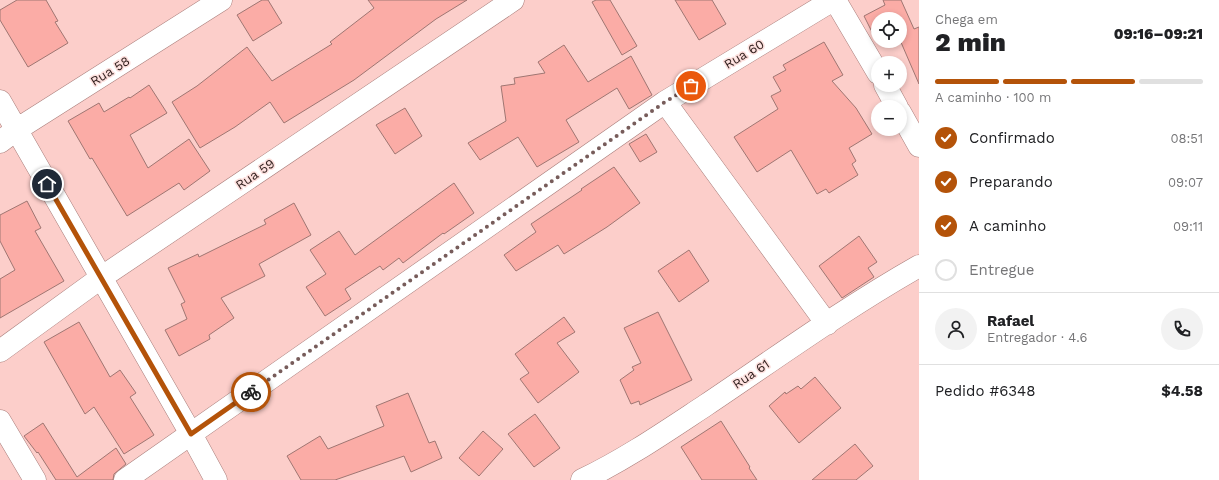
<!DOCTYPE html>
<html lang="pt">
<head>
<meta charset="utf-8">
<style>
  :root { --surface:#fff; --page:#f2f2f2; --text:#202124; --muted:#757577; --line:#e0e0e0; --accent:#b45309 }
  body { margin:0; font-family:"Work Sans",sans-serif; background:var(--page); color:var(--text); height:100vh; display:flex; flex-direction:column; font-size:15px; white-space:nowrap }
  * { box-sizing:border-box; margin:0 }
  p { font-size:13px; color:var(--muted) }
  .icon { flex:none; width:22px; height:22px; fill:none; stroke:currentColor; stroke-width:2; stroke-linecap:round; stroke-linejoin:round }
  .map { position:relative; flex:1; overflow:hidden }
  .sheet { display:flex; flex-direction:column; background:var(--surface); width:300px }
  .sheet>* { flex:none }
  .fabs { position:absolute; left:871px; top:12px; display:grid; gap:8px }
  .fabs a { display:grid; place-items:center; width:36px; height:36px; border-radius:50%; background:var(--surface); box-shadow:0 2px 6px #0003; font-size:20px }
  .pin { position:absolute; display:grid; place-items:center; width:34px; height:34px; color:#fff; margin:-17px; border:2px solid #fff; border-radius:50%; box-shadow:0 1px 4px #0007 }
  .courier { position:absolute; display:grid; place-items:center; width:40px; height:40px; margin:-20px; border:3px solid #b45309; border-radius:50%; background:#fff; color:#222; box-shadow:0 1px 5px #0007 }
  .overview em { font-style:normal; font-weight:800 }
  .overview div { display:flex; flex-direction:column-reverse }
  .overview { display:flex; align-items:center; justify-content:space-between; height:68px; padding:0 16px }
  h1 { font-size:26px; font-weight:800; line-height:30px }
  .bar { display:grid; grid-template-columns:repeat(4,1fr); gap:6px 4px; align-content:center; height:48px; padding:0 16px }
  .bar i { height:5px; border-radius:3px; background:var(--line) }
  .bar .active { background:var(--accent) }
  .bar p { grid-column:span 4 }
  .line { display:flex; align-items:center; gap:10px; padding:0 16px; border-top:1px solid var(--line) }
  .line div { flex:1 }
  .round { display:grid; place-items:center; flex:none; width:42px; height:42px; border-radius:21px; background:var(--page) }
  ol { padding:0 16px; list-style:none }
  li { display:flex; align-items:center; gap:12px; height:44px }
  li p { margin-inline-start:auto }
  li .icon { padding:4px; border-radius:50%; background:var(--accent); color:#fff; stroke-width:4 }
  li:last-child { color:var(--muted) }
  li i { width:22px; height:22px; border:2px solid var(--line); border-radius:50% }
  main { display:flex; flex:1; min-height:0 }
  .map>svg:first-child { display:block }
  .building { fill:#fbaca6; stroke:#9f7672 }
  .lines { fill:none; stroke-linecap:round; stroke-linejoin:round }
  .minor-casing { stroke:#a97e7b; stroke-width:23 }
  .minor { stroke:#fff; stroke-width:22 }
  .done { stroke:#775c5a; stroke-width:4; stroke-dasharray:0 7.2 }
  .route { stroke:#b45309; stroke-width:5 }
  .labels { text-anchor:middle; dominant-baseline:central; stroke-width:3; stroke-linejoin:round; paint-order:stroke }
  .street-label { font-size:13px; fill:#2f1f1d; stroke:#fde0de }
</style>
</head>
<body>
<main>
<div class="map">
<svg width="919" height="480" viewBox="0 0 919 480">
  <rect width="100%" height="100%" fill="#fcceca"/>
  <path class="building" d="M17,0H46L58,21L55,22L68,43L28,67L0,20V10Z
    M262,0H268L282,23L253,41L237,15Z
    M368,0H467L436,19L354,80L284,123L270,102L235,127L200,148L172,102L197,86L247,47L272,81L332,44L330,42L374,8Z
    M596,0H610L637,46L622,55L592,2Z
    M675,0H712L726,24L699,40Z
    M883,0H901L914,29L919,27V84L900,40V19H878V37L875,38L864,16L885,5Z
    M824,42L843,75L832,81L856,108L872,134L849,148L856,161L852,164L858,175L829,193L826,189L817,194L791,150L757,172L734,137L778,109L771,96L781,91L773,77L786,70L783,65Z
    M564,45L588,82L631,56L652,95L629,109L617,88L566,120L579,142L537,167L518,137L480,160L468,143L506,121L501,86L515,84L514,78L545,73L538,62Z
    M149,85L167,113L130,135L148,168L189,139L210,171L184,190L179,183L127,216L92,158L90,159L68,121L99,103L104,112L129,97L130,98Z
    M405,108L422,136L395,154L376,125Z
    M646,134L657,152L640,162L629,144Z
    M614,167L640,203L607,227L564,254L558,245L516,271L504,255L536,232L531,224L582,190L581,189Z
    M454,183L474,213L444,234L443,233L403,263L399,258L383,270L380,266L345,289L351,299L325,316L306,287L326,274L310,250L339,231L355,255Z
    M27,201L41,228L35,231L64,281L0,318V279L15,270L0,241V215Z
    M294,203L311,235L259,264L265,276L221,298L234,318L209,335L210,339L179,356L165,330L187,319L181,304L185,302L168,268L198,254L199,257L266,224L264,220Z
    M859,236L877,262L868,268L874,277L842,298L819,266Z
    M689,250L709,281L679,302L658,271Z
    M658,312L692,380L640,405L639,401L631,404L620,380L634,370L632,367L641,363L624,328Z
    M564,317L575,332L557,343L579,372L538,403L520,379L529,373L515,354Z
    M79,322L110,377L120,370L136,393L130,397L154,435L124,454L94,407L85,414L44,342Z
    M815,377L841,408L799,443L769,406L785,392L786,394L798,386L801,389Z
    M408,393L429,443L435,441L442,458L411,472L404,456L335,480H301L287,456L320,436L328,449L384,426L376,406Z
    M535,414L560,448L534,467L508,434Z
    M721,421L750,467L749,468L757,480H702L681,447Z
    M43,423L77,477L116,448L126,464L114,474L113,480H56L38,452L37,453L24,436Z
    M483,431L503,449L479,476L459,458Z
    M855,444L873,466L856,480H812Z"/>
  <g class="lines">
    <g class="minor-casing">
      <path id="minor" d="M835,0L878,73
        M885,85L897,107
        M0,101L191,434L216,480
        M665,102L827,324
        M900,112L919,146
        M0,142L16,130L221,0
        M0,351L102,277L513,0
        M0,421L35,480
        M125,480L665,102L833,0
        M582,480C626,459 665,432 706,405C776,358 845,308 919,266"/>
    </g>
    <use href="#minor" class="minor"/>
  </g>
  <g class="lines">
    <path class="done" d="M251,392L665,102L691,86"/>
    <path class="route" d="M47,184L191,434L251,392"/>
  </g>
  <g class="labels">
    <g class="street-label">
      <text transform="translate(744 54) rotate(-31)">Rua 60</text>
      <text transform="translate(110 71) rotate(-32)">Rua 58</text>
      <text transform="translate(255 174) rotate(-34)">Rua 59</text>
      <text transform="translate(751 374) rotate(-34)">Rua 61</text>
    </g>
  </g>
</svg>
<div class="fabs">
<a><svg class="icon" aria-label="locate" viewBox="0 0 24 24"><circle cx="12" cy="12" r="6"/><path d="M12 2v4M12 18v4M2 12h4M18 12h4"/></svg></a>
<a>+</a>
<a>−</a>
</div>
<div class="pin" style="left:691px;top:86px;background:#ea580c"><svg class="icon" aria-label="bag" viewBox="0 0 24 24"><path d="M5 8h14l-1 12H6zM9 8a3 3 0 0 1 6 0"/></svg></div>
<div class="pin" style="left:47px;top:184px;background:#1f2937"><svg class="icon" aria-label="home" viewBox="0 0 24 24"><path d="M3 11l9-7 9 7M6 9v11h12V9"/></svg></div>
<div class="courier" style="left:251px;top:392px"><svg class="icon" aria-label="bike" viewBox="0 0 24 24"><circle cx="6" cy="16" r="4"/><circle cx="18" cy="16" r="4"/><path d="M6 16l4-8h5l3 8M10 8l3 8H6M13 5h3"/></svg></div>
</div>
<section class="sheet">
<div class="overview"><div><h1>2 min</h1><p>Chega em</p></div><em>09:16–09:21</em></div>
<div class="bar"><i class="active"></i><i class="active"></i><i class="active"></i><i></i><p>A caminho · 100 m</p></div>
<ol>
<li><svg class="icon" aria-label="check" viewBox="0 0 24 24"><path d="M5 12l5 5 9-10"/></svg>Confirmado<p>08:51</p></li>
<li><svg class="icon" aria-label="check" viewBox="0 0 24 24"><path d="M5 12l5 5 9-10"/></svg>Preparando<p>09:07</p></li>
<li><svg class="icon" aria-label="check" viewBox="0 0 24 24"><path d="M5 12l5 5 9-10"/></svg>A caminho<p>09:11</p></li>
<li><i></i>Entregue</li>
</ol>
<div class="line" style="height:72px"><a class="round"><svg class="icon" aria-label="person" viewBox="0 0 24 24"><circle cx="12" cy="8" r="4"/><path d="M4 21q1-7 8-7t8 7"/></svg></a><div><b>Rafael</b><p>Entregador · 4.6</p></div><a class="round"><svg class="icon" aria-label="phone" viewBox="0 0 24 24"><path d="M5 4h4l2 5-3 2q2 4 5 5l2-3 5 2v4C11 20 4 13 5 4z"/></svg></a></div>
<div class="line" style="height:52px"><div>Pedido #6348</div><b>$4.58</b></div>
</section>
</main>
</body>
</html>
